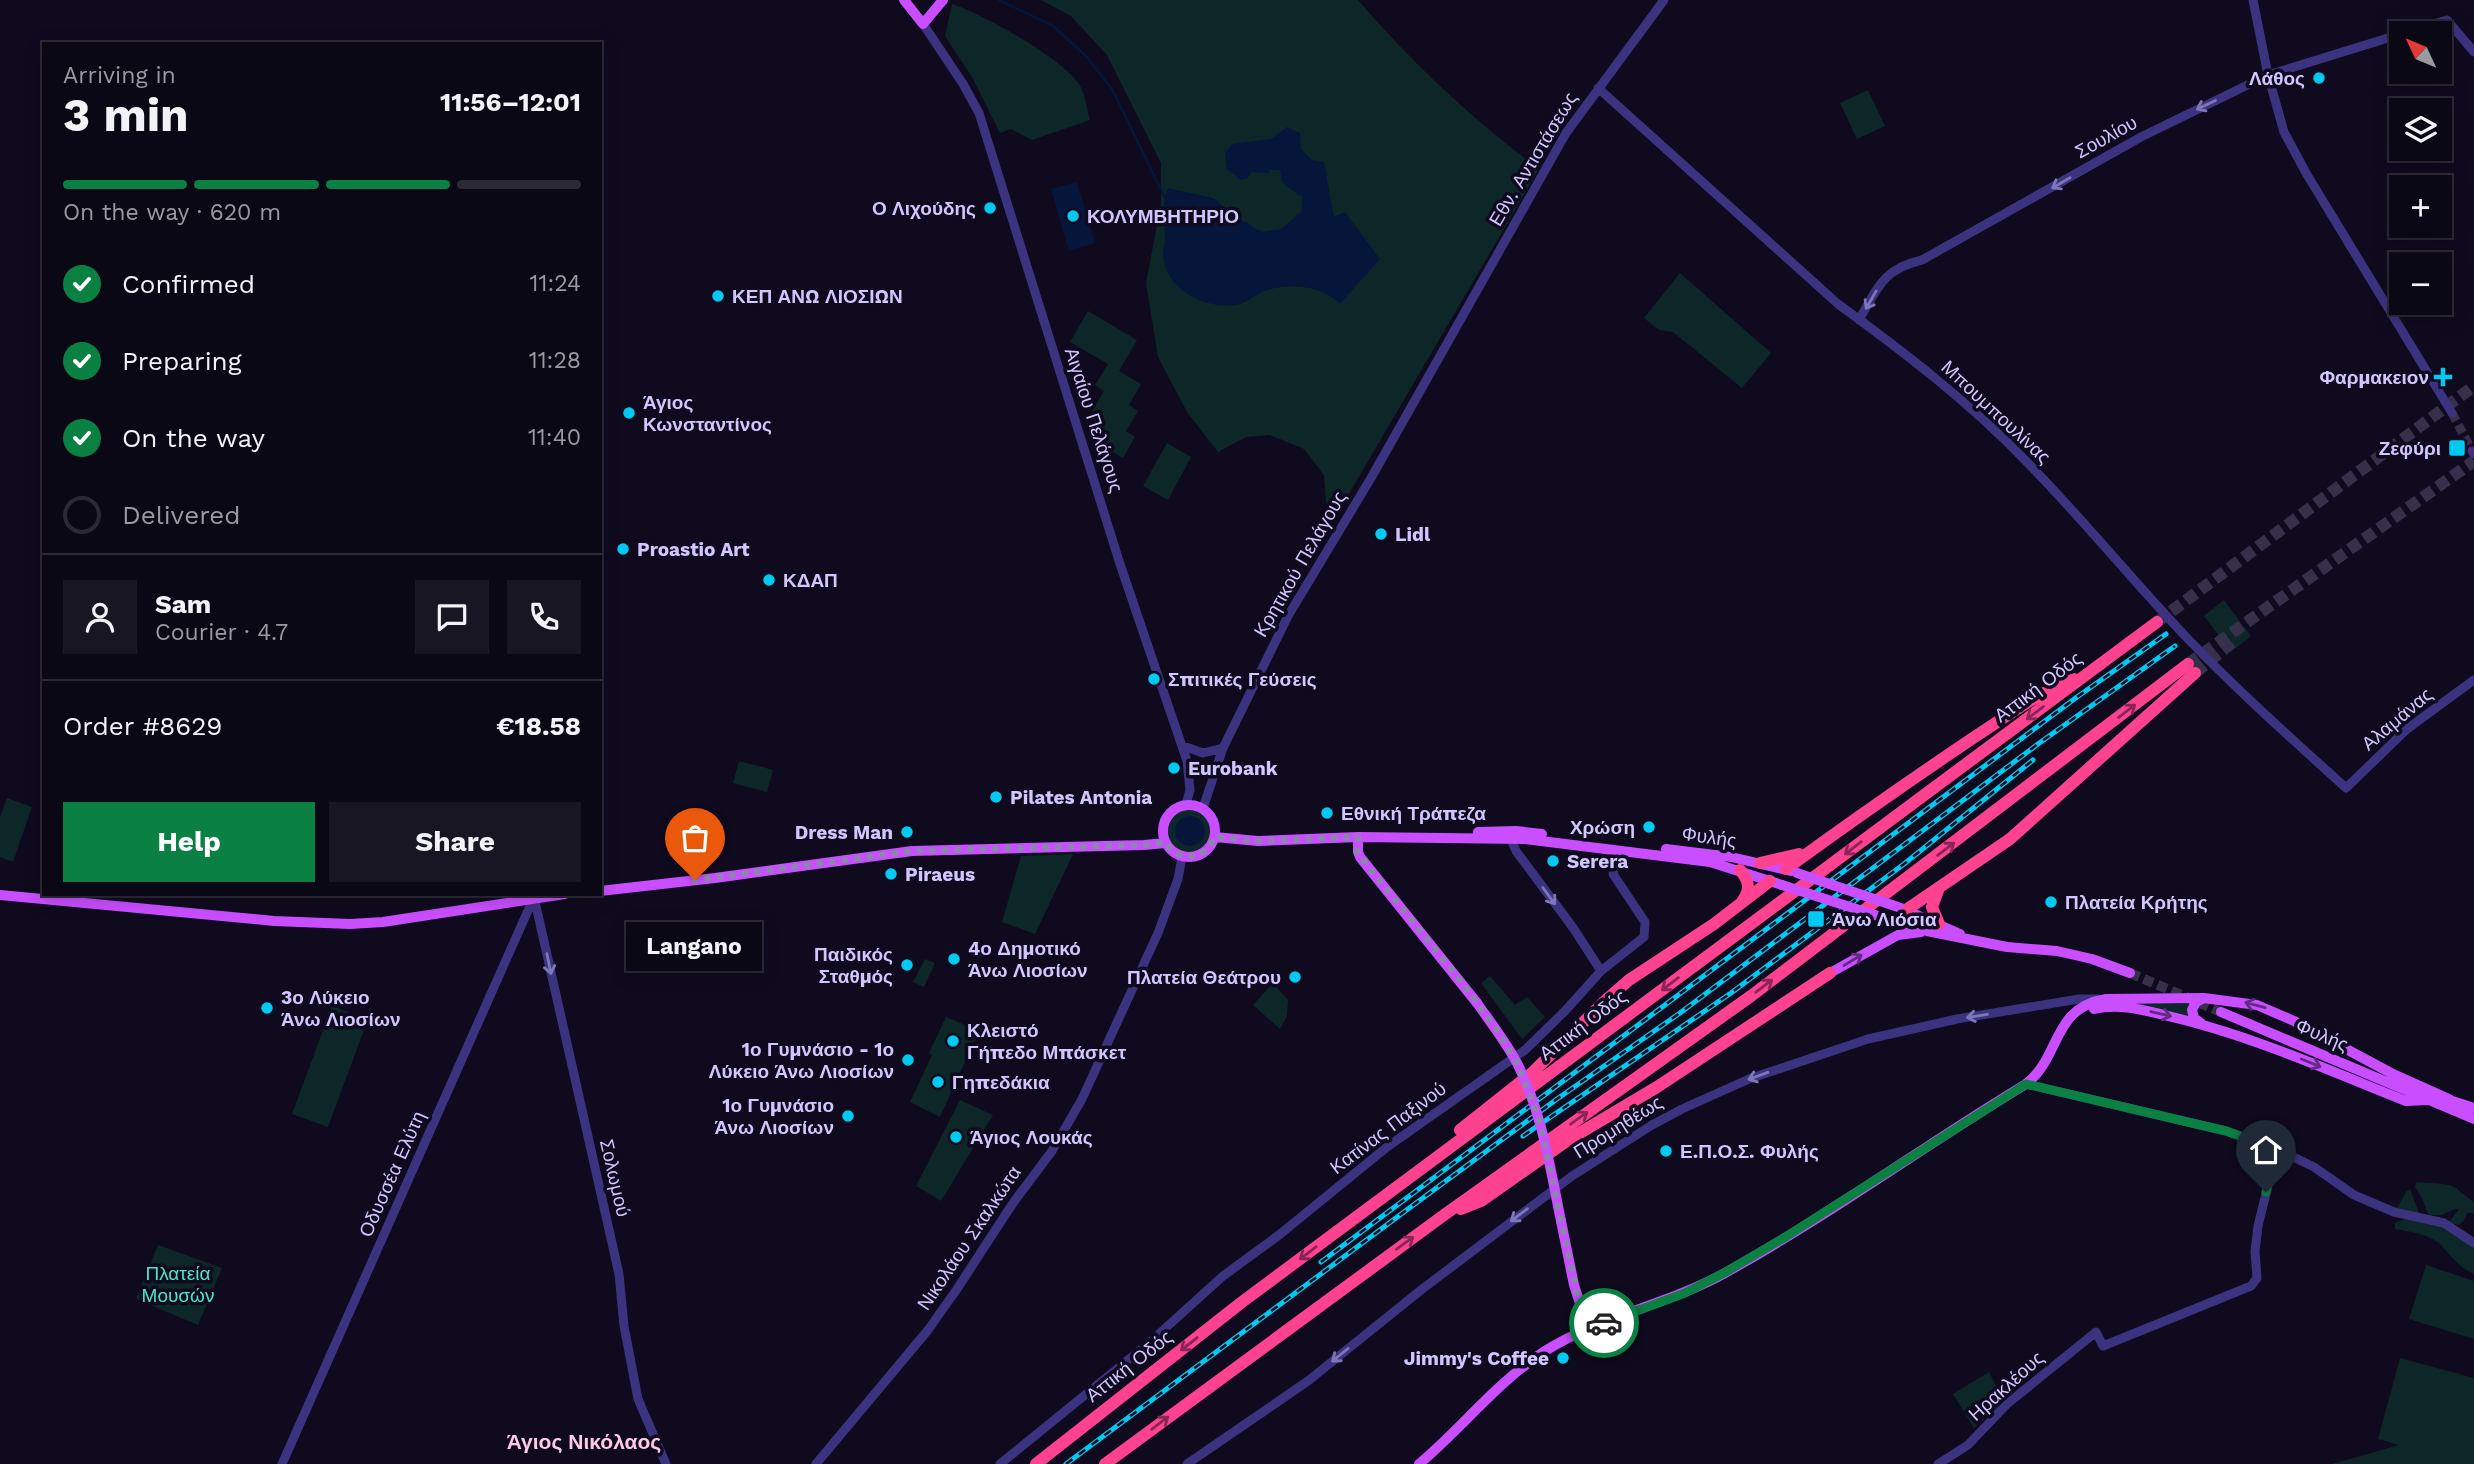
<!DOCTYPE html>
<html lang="en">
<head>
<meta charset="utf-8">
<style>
  :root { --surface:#0b0816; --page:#191623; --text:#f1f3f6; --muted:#9a9aa1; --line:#2b2935; --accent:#0b8043 }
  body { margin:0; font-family:"Work Sans",sans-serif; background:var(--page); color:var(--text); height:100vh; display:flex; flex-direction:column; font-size:26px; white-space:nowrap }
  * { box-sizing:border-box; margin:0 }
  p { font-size:23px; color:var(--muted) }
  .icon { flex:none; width:38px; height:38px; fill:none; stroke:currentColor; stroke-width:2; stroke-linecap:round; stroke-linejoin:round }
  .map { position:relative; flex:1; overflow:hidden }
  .details { position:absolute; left:42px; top:42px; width:560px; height:854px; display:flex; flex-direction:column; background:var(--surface); border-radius:0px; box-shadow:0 4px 18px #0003,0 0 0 2px var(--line) }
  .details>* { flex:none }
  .needle { width:46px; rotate:314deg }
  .buttons { position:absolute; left:2389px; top:21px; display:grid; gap:14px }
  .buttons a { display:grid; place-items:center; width:63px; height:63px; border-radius:0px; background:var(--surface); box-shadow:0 4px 18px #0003,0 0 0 2px var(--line); font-size:35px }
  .pin { position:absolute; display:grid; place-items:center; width:60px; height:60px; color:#fff; margin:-72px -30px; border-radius:50% 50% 50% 0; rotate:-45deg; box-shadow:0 0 7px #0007 }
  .pin .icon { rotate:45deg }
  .courier { position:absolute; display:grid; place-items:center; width:70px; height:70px; margin:-35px; border:5px solid #0b8043; border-radius:50%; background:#fff; color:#222; box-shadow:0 2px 9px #0007 }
  .bubble { position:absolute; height:49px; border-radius:0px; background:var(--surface); box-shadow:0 4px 18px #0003,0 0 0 2px var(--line); font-size:23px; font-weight:700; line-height:49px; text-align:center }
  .head em { font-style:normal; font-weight:700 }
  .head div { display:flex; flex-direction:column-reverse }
  .head { display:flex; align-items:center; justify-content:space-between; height:119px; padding:0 21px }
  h1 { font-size:46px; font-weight:700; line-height:52px }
  .bar { display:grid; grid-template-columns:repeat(4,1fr); gap:10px 7px; align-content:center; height:84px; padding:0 21px }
  .bar i { height:9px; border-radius:5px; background:var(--line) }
  .bar .active { background:var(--accent) }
  .bar p { grid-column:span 4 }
  .line { display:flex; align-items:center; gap:18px; padding:0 21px; border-top:2px solid var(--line) }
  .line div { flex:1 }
  .round { display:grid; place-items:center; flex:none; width:74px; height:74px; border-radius:0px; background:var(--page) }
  ol { padding:0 21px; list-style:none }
  li { display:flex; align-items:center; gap:21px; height:77px }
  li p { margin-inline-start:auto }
  li .icon { padding:7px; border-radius:50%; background:var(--accent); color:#fff; stroke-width:4 }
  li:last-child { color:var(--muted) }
  li i { width:38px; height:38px; border:4px solid var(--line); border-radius:50% }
  .cta { display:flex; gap:14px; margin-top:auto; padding:14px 21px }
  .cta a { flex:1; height:80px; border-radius:0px; background:var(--accent); color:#fff; font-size:28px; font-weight:700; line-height:80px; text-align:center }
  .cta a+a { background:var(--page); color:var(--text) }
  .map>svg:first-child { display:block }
  .green { fill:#0d2728 }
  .water { fill:#06163b }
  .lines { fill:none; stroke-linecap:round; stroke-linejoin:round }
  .stream { stroke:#06163b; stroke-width:2.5 }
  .minor-tunnel { stroke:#36304b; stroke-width:9; stroke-dasharray:9 4.5; stroke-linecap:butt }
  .major-tunnel { stroke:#36304b; stroke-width:10; stroke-dasharray:10 5; stroke-linecap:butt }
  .highway-tunnel { stroke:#36304b; stroke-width:12; stroke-dasharray:12 6; stroke-linecap:butt }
  .minor { stroke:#3b337f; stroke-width:9 }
  .major { stroke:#c94eff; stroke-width:10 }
  .highway { stroke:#ff4290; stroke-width:12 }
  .rail-casing { stroke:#00caf2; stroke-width:5 }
  .rail { stroke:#0f0a1e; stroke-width:2.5; stroke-dasharray:8; stroke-linecap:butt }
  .major-bridge { stroke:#c94eff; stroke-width:10 }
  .oneway { stroke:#7e76b9 }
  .oneway2 { stroke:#872657 }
  .oneway3 { stroke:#632983 }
  .done { stroke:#8d85b0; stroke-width:7; stroke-dasharray:0 12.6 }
  .route { stroke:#0b8043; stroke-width:9 }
  .poi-dot { fill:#00caf2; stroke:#0f0a1e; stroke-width:2.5 }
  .labels { text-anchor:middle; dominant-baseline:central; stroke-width:7; stroke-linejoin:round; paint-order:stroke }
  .poi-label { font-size:19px; font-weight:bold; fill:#d1c7ff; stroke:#0f0a1e; text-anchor:start }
  .street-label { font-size:19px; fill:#d1c7ff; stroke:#0f0a1e }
  .park-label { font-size:19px; fill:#4de5c9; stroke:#0f0a1e }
  .neighbourhood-label { font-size:21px; font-weight:bold; fill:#ffc9e8; stroke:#0f0a1e }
</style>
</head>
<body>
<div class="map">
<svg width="2474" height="1464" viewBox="0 0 2474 1464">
  <rect width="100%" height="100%" fill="#0f0a1e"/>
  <path class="green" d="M1041,0H1358C1411,62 1473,120 1539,169L1336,516L1327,512L1324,475L1304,449L1270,435L1246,437L1218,452L1187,412L1158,357L1146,283L1161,204V163L1107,55L1071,16Z
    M952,4C981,13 1062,58 1079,84C1085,93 1087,109 1090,120L1032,140L1011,129L1000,133L972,77L945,36Z
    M1868,90L1885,126L1857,139L1840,103Z
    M1680,273L1771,353L1742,388L1673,332L1659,330L1644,318Z
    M1088,311L1137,340L1119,371L1141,384L1129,405L1138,411L1126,431L1135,437L1123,458L1088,437L1100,417L1092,411L1104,391L1095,385L1108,364L1070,342Z
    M1167,443L1191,457L1168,500L1143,486Z
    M2224,600L2251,636L2231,652L2204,616Z
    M739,761L773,770L767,792L733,783Z
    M7,798L32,807L13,862L0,857V817Z
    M1168 831a22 22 0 1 1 44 0a22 22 0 1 1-44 0Z
    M1073,854L1035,934L1002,922L1021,856Z
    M925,959L935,963L924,987L913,982Z
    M1490,976L1515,1005L1527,997L1545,1017L1522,1039L1481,983Z
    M1273,983L1288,1000L1287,1016L1280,1029L1253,1005Z
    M2109,1003L2191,1004L2190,1018Z
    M332,1006L368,1019L328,1127L292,1114Z
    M946,1017L979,1031L940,1117L910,1102L932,1055L929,1053Z
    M960,1100L993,1115L941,1201L916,1186Z
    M2416,1182C2426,1183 2449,1183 2456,1188C2462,1193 2468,1198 2474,1202V1213H2467L2463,1222L2458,1225L2449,1222L2459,1209C2449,1208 2445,1219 2428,1214C2425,1206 2421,1194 2415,1188Z
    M2410,1189L2419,1213L2397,1208L2406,1192Z
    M2408,1218L2446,1227L2474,1247V1274C2459,1267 2452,1258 2442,1246C2431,1234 2410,1232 2395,1229V1223Z
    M158,1245L222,1268L198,1325L136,1299Z
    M2426,1265L2474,1281V1339L2409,1319Z
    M2400,1358L2474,1378V1464H2332L2399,1445L2378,1439Z
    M1989,1372L2004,1402L1974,1428L1953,1394Z"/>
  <path class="water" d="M1287,127L1300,133L1301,149L1312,160L1324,162L1334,217L1345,212L1380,259L1340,304C1322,285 1289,283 1264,291C1254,295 1246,304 1236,305C1205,309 1167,291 1163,257C1163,251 1164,246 1165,241C1165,222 1160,205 1168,188L1213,198L1240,219L1262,232L1281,229L1301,212L1303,196L1298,195L1282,182L1280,170H1270L1268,173L1251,172L1248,178L1241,180L1227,169L1225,154L1232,144L1271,139Z
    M1077,182L1095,243L1069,251L1051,189Z
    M1175 831a15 15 0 1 1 30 0a15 15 0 1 1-30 0Z"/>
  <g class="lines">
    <path class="stream" d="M999,0L1053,26L1086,56L1112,89L1164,196"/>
    <path class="minor-tunnel" d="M2452,413L2472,451"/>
    <path class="major-tunnel" d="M2130,973L2221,1012"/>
    <path class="highway-tunnel" d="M2157,622L2474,386
      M2188,664L2474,461
      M2195,673L2235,640"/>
    <path class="minor" d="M2253,0L2268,75L2284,132L2306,173L2452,413
      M923,24L963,84L979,113L1120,564L1187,761L1190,790L1186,804
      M2402,33L2447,20L2474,52
      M1598,88L1838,304C1904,352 1969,402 2026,461C2082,518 2132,580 2187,638C2238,691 2292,739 2346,788L2407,729L2474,680
      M1859,320C1878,287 1883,269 1922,260L2141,137L2268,75L2401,34
      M2472,451L2474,454
      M1183,746L1203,753L1223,748
      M1203,808L1223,748L1288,616L1371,478L1566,133L1664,0
      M1515,833L1513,844L1516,851L1574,929L1601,971
      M534,897L619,1274L624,1326L638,1399L666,1464
      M2026,1084L2226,1131L2277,1149L2314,1167L2354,1195L2394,1212L2444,1223L2474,1243
      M282,1464L534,897
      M816,1464L928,1330L957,1289L1013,1203L1052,1151L1082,1099L1158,933L1178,879L1182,857
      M1000,1464L1149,1343L1223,1276L1279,1235L1387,1147L1525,1050L1565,1011L1601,971L1644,937L1645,922L1613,874L1616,859L1628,852
      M1187,1464L1308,1381L1421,1290L1572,1176L1652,1125L1682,1109L1749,1079L1868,1039L1957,1019L2079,999H2098
      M1938,1464L1968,1445L2007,1404L2096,1332L2103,1346L2251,1286L2257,1278L2255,1251L2258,1226L2277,1149"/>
    <path class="major" d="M904,0L923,24L943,0
      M1163 831a26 26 0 1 1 52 0a26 26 0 1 1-52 0Z
      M1478,832L1516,831L1542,834
      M1215,837L1258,841L1358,837L1525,839L1710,862L1782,885
      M1358,837V852L1360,857L1477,1003
      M1666,849L1731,857L1791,871
      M600,891L715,878L912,851L1144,845L1165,843
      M0,895L274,921L350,924L383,922L565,894
      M1901,908L1960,934
      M1884,918L1927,931L2007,947L2057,951L2092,959L2130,973
      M1830,973L1898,935L1921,932
      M2094,1009C2119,1003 2143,1010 2168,1016C2250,1035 2328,1070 2406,1101L2428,1100
      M2221,1012L2474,1119
      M2201,1023L2194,1018L2192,1010L2196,1002L2204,998
      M2443,1098L2474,1108
      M1561,1221L1574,1285L1588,1328
      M1419,1464C1463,1427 1497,1382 1545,1351C1601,1316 1667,1305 1725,1273C1828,1216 1925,1145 2026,1084C2062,1056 2051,1008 2106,999L2204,998L2257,1005L2294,1021L2391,1073L2449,1099"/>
    <path class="highway" d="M1760,863L1799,854
      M1786,869C1849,823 1912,779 1976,736C2008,715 2038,693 2074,679
      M1740,870C1749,880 1751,889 1743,900
      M1906,910L2010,839L2195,673
      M1939,924L1932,907L1939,888
      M1460,1130L1532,1073L1606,1000L1629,980L1714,924L1770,881
      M1461,1209L1481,1201L1568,1140L1657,1087L1830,973
      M1036,1464L1242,1302L2157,622
      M1105,1464L1444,1215L1751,996L2188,664"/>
    <g class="rail-casing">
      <path id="rail" d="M1523,1136L1731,993L1904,864L2033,760
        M1321,1262L2077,697L2166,634
        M1066,1464L1408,1209L1557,1099L1680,1013L2038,744L2175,646"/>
    </g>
    <use href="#rail" class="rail"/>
    <path class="major-bridge" d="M1797,873L1898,907
      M1782,885L1884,918
      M1477,1003C1491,1023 1506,1042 1517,1063C1542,1112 1550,1167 1561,1221"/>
  </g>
  <defs><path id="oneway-shaft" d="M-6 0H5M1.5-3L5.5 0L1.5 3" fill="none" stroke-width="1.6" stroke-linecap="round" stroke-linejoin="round" transform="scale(1.75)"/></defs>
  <g class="oneway">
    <use href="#oneway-shaft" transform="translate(2206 105) rotate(154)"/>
    <use href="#oneway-shaft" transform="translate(2061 183) rotate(150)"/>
    <use href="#oneway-shaft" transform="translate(1871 300) rotate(120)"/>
    <use href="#oneway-shaft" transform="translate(1549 896) rotate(54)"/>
    <use href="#oneway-shaft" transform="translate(549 964) rotate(78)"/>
    <use href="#oneway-shaft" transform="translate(1977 1016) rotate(171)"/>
    <use href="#oneway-shaft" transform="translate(1758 1076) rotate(160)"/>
    <use href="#oneway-shaft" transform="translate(1519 1215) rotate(143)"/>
    <use href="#oneway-shaft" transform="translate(1340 1355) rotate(141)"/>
  </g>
  <g class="oneway2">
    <use href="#oneway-shaft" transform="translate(2127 711) rotate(-37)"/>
    <use href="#oneway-shaft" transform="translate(2035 713) rotate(143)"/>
    <use href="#oneway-shaft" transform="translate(1853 848) rotate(143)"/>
    <use href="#oneway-shaft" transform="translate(1946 849) rotate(-37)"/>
    <use href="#oneway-shaft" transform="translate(1670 984) rotate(143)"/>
    <use href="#oneway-shaft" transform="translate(1764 986) rotate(-37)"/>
    <use href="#oneway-shaft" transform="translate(1579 1118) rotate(-36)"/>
    <use href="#oneway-shaft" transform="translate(1405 1243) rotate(-36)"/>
    <use href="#oneway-shaft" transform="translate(1308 1253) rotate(143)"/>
    <use href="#oneway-shaft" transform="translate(1189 1344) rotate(142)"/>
    <use href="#oneway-shaft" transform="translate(1160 1423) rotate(-37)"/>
  </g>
  <g class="oneway3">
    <use href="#oneway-shaft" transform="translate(1853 960) rotate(-31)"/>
    <use href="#oneway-shaft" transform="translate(2255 1005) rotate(-165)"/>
    <use href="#oneway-shaft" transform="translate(2161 1014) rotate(13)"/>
    <use href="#oneway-shaft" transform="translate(2311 1063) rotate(22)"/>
  </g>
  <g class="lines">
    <path class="done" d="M695,880L912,851L1144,845L1165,842C1179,864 1205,860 1215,837L1258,841L1358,837L1357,852L1360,856L1460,980L1496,1029L1517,1063L1539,1118L1580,1307L1588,1328L1604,1323"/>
    <path class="route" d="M1604,1323L1685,1293L1724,1273L1787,1236L2026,1084L2226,1131L2277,1149L2266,1192"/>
  </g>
  <g class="poi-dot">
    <circle cx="2319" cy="78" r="7"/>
    <circle cx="990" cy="208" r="7"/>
    <circle cx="1073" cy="216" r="7"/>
    <circle cx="718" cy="296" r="7"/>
    <path d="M2439.5 366.5h7v7h7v7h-7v7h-7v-7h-7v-7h7z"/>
    <circle cx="629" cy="413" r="7"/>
    <rect x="2448" y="439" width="18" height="18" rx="3.5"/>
    <circle cx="1381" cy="534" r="7"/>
    <circle cx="623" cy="549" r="7"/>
    <circle cx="769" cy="580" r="7"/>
    <circle cx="1154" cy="679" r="7"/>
    <circle cx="1174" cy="768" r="7"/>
    <circle cx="996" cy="797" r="7"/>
    <circle cx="1327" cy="813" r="7"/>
    <circle cx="1649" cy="827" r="7"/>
    <circle cx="907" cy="832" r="7"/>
    <circle cx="1553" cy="861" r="7"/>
    <circle cx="891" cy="874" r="7"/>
    <circle cx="2051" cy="902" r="7"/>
    <rect x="1807" y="910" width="18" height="18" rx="3.5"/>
    <circle cx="954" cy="959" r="7"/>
    <circle cx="907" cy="965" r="7"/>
    <circle cx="1295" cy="977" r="7"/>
    <circle cx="267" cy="1008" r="7"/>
    <circle cx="953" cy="1041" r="7"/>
    <circle cx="908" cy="1060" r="7"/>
    <circle cx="938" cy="1082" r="7"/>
    <circle cx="848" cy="1116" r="7"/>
    <circle cx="956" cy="1137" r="7"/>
    <circle cx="1666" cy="1151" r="7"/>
    <circle cx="1563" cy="1358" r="7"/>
  </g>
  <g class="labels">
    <g class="poi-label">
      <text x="2305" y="78" text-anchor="end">Λάθος</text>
      <text x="976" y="208" text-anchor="end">Ο Λιχούδης</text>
      <text x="1087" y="216">ΚΟΛΥΜΒΗΤΗΡΙΟ</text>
      <text x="732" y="296">ΚΕΠ ΑΝΩ ΛΙΟΣΙΩΝ</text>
      <text x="2429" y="377" text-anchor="end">Φαρμακειον</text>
      <text x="643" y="402">Άγιος<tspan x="643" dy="22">Κωνσταντίνος</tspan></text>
      <text x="2441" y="448" text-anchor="end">Ζεφύρι</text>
      <text x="1395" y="534">Lidl</text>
      <text x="637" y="549">Proastio Art</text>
      <text x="783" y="580">ΚΔΑΠ</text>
      <text x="1168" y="679">Σπιτικές Γεύσεις</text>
      <text x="1188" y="768">Eurobank</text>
      <text x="1010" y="797">Pilates Antonia</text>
      <text x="1341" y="813">Εθνική Τράπεζα</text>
      <text x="1635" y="827" text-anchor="end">Χρώση</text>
      <text x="893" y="832" text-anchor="end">Dress Man</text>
      <text x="1567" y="861">Serera</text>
      <text x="905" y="874">Piraeus</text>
      <text x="2065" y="902">Πλατεία Κρήτης</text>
      <text x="1832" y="919">Άνω Λιόσια</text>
      <text x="968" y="948">4ο Δημοτικό<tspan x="968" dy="22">Άνω Λιοσίων</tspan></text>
      <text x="893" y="954" text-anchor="end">Παιδικός<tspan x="893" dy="22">Σταθμός</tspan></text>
      <text x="1281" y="977" text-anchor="end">Πλατεία Θεάτρου</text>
      <text x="281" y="997">3ο Λύκειο<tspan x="281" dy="22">Άνω Λιοσίων</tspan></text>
      <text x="967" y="1030">Κλειστό<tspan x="967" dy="22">Γήπεδο Μπάσκετ</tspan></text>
      <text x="894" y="1049" text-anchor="end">1ο Γυμνάσιο - 1ο<tspan x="894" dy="22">Λύκειο Άνω Λιοσίων</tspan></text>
      <text x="952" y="1082">Γηπεδάκια</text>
      <text x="834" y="1105" text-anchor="end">1ο Γυμνάσιο<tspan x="834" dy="22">Άνω Λιοσίων</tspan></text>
      <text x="970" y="1137">Άγιος Λουκάς</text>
      <text x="1680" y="1151">Ε.Π.Ο.Σ. Φυλής</text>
      <text x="1549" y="1358" text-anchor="end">Jimmy's Coffee</text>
    </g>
    <g class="street-label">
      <text transform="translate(2106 137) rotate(-29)">Σουλίου</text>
      <text transform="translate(1533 159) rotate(-59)">Εθν. Αντιστάσεως</text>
      <text transform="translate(1996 412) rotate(43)">Μπουμπουλίνας</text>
      <text transform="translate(1094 420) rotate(72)">Αιγαίου Πελάγους</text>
      <text transform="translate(1300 564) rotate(-60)">Κρητικού Πελάγους</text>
      <text transform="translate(2038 687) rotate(-37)">Αττική Οδός</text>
      <text transform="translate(2397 719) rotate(-40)">Αλαμάνας</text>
      <text transform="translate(1709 837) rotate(8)">Φυλής</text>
      <text transform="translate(1583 1025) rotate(-37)">Αττική Οδός</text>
      <text transform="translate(2322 1035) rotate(23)">Φυλής</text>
      <text transform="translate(1618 1127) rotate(-32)">Προμηθέως</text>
      <text transform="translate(1388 1128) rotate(-37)">Κατίνας Παξινού</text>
      <text transform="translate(392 1174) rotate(-66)">Οδυσσέα Ελύτη</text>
      <text transform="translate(615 1178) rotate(77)">Σολωμού</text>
      <text transform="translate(969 1238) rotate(-56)">Νικολάου Σκαλκώτα</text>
      <text transform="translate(1129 1366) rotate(-38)">Αττική Οδός</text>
      <text transform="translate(2006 1386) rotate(-42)">Ηρακλέους</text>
    </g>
    <g class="park-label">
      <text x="178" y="1273">Πλατεία<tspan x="178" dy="22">Μουσών</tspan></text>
    </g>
    <g class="neighbourhood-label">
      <text x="584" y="1441">Άγιος Νικόλαος</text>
    </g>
  </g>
</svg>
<div class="buttons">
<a><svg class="needle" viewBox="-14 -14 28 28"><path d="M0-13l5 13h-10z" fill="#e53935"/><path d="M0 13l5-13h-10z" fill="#9a9aa1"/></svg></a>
<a><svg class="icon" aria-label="layers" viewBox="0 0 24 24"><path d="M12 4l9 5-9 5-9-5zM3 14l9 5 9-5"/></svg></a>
<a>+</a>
<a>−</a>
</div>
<div class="pin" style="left:695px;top:880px;background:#ea580c"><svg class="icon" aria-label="bag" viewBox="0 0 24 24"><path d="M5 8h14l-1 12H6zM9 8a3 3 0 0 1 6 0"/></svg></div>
<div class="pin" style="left:2266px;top:1192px;background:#1f2937"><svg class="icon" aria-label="home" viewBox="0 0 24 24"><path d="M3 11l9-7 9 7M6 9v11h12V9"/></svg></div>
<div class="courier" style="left:1604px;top:1323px"><svg class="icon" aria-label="car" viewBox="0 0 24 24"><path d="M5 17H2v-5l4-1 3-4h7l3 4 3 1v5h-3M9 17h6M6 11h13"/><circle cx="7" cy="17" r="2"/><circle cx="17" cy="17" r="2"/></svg></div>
<div class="bubble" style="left:626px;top:922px;width:136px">Langano</div>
<section class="details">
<div class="head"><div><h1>3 min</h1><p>Arriving in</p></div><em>11:56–12:01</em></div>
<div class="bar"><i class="active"></i><i class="active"></i><i class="active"></i><i></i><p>On the way · 620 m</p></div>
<ol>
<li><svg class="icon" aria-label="check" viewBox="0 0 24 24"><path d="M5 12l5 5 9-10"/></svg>Confirmed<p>11:24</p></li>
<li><svg class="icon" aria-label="check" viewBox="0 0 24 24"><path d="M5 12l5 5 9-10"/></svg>Preparing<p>11:28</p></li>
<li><svg class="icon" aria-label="check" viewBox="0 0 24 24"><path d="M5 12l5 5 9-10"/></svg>On the way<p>11:40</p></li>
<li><i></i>Delivered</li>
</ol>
<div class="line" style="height:126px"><a class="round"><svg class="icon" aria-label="person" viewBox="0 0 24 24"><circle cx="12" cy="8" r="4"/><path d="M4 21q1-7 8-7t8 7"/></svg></a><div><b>Sam</b><p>Courier · 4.7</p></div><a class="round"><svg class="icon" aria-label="chat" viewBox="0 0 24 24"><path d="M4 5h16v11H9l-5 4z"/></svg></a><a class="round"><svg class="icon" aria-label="phone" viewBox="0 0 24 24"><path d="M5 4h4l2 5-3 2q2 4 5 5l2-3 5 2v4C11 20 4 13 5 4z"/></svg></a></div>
<div class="line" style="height:91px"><div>Order #8629</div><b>€18.58</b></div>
<div class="cta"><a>Help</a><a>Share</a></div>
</section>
</div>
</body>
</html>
